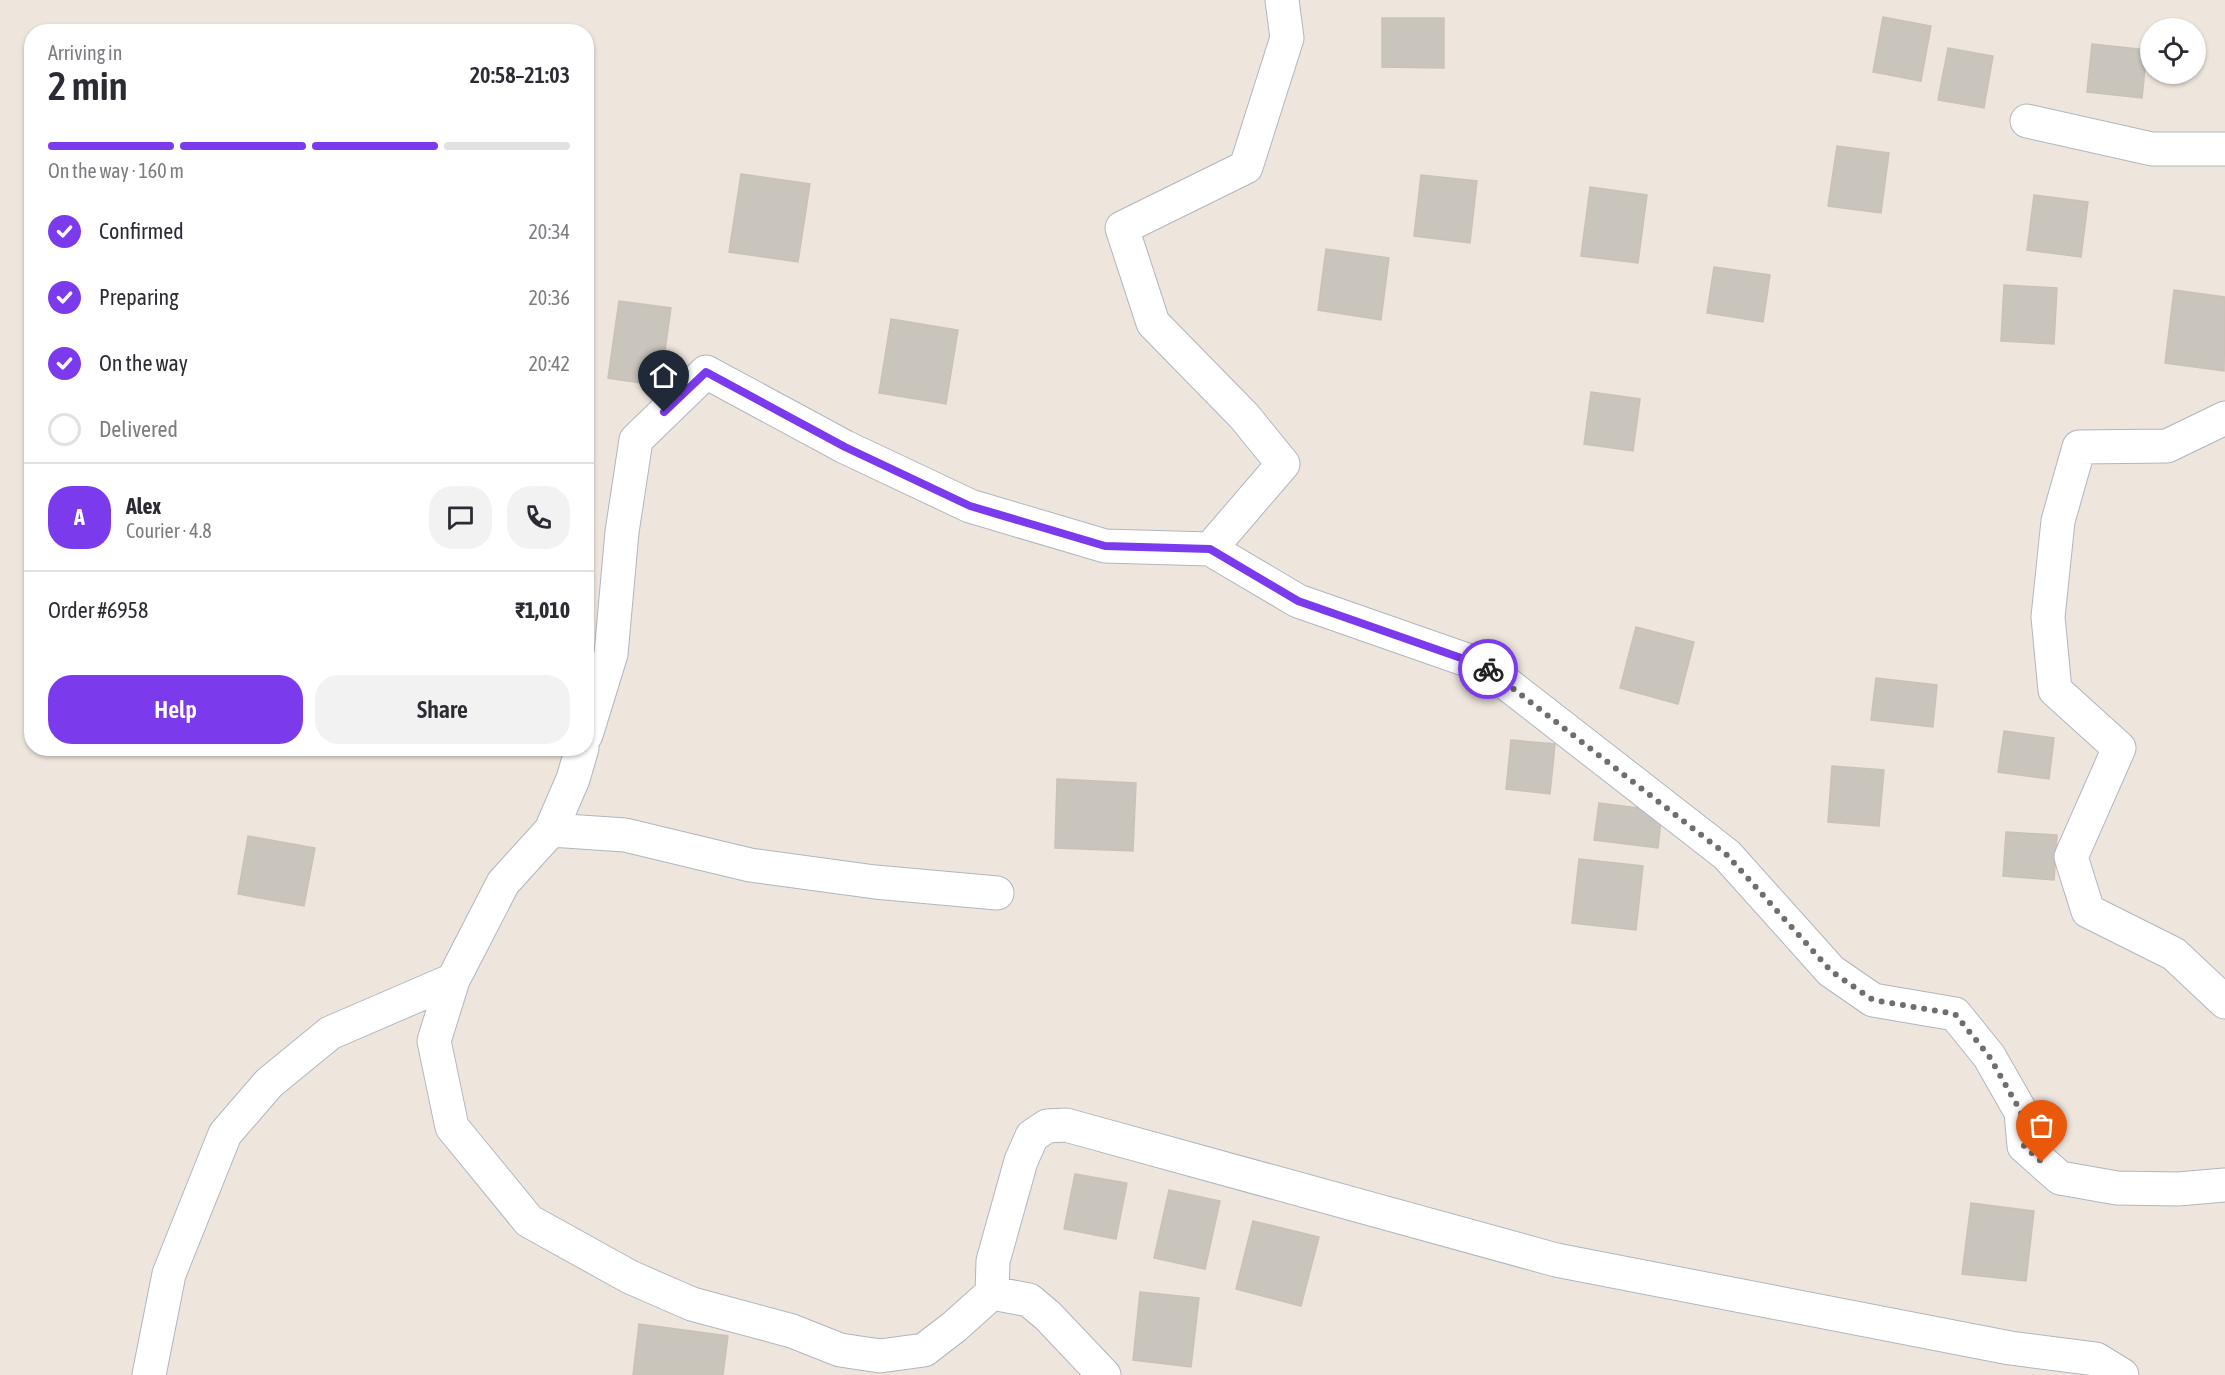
<!DOCTYPE html>
<html lang="en">
<head>
<meta charset="utf-8">
<style>
  :root { --surface:#fff; --page:#f2f2f3; --text:#2b2b33; --muted:#7c7c81; --line:#e1e1e2; --accent:#7c3aed }
  body { margin:0; font-family:"Asap Condensed",sans-serif; background:var(--page); color:var(--text); height:100vh; display:flex; flex-direction:column; font-size:22px; white-space:nowrap }
  * { box-sizing:border-box; margin:0 }
  p { font-size:20px; color:var(--muted) }
  .icon { flex:none; width:33px; height:33px; fill:none; stroke:currentColor; stroke-width:2; stroke-linecap:round; stroke-linejoin:round }
  .map { position:relative; flex:1; overflow:hidden }
  .details { position:absolute; left:24px; top:24px; width:570px; height:732px; display:flex; flex-direction:column; background:var(--surface); border-radius:24px; box-shadow:0 2px 4px #0004 }
  .details>* { flex:none }
  .controls { position:absolute; left:2140px; top:18px; display:grid; gap:12px }
  .controls a { display:grid; place-items:center; width:66px; height:66px; border-radius:50%; background:var(--surface); box-shadow:0 2px 4px #0004; font-size:30px }
  .pin { position:absolute; display:grid; place-items:center; width:51px; height:51px; color:#fff; margin:-62px -26px; border-radius:50% 50% 50% 0; rotate:-45deg; box-shadow:0 0 6px #0007 }
  .pin .icon { rotate:45deg }
  .courier { position:absolute; display:grid; place-items:center; width:60px; height:60px; margin:-30px; border:4px solid #7c3aed; border-radius:50%; background:#fff; color:#222; box-shadow:0 2px 8px #0007 }
  .headline em { font-style:normal; font-weight:600 }
  .headline div { display:flex; flex-direction:column-reverse }
  .headline { display:flex; align-items:center; justify-content:space-between; height:102px; padding:0 24px }
  h1 { font-size:39px; font-weight:600; line-height:45px }
  .bar { display:grid; grid-template-columns:repeat(4,1fr); gap:9px 6px; align-content:center; height:72px; padding:0 24px }
  .bar i { height:8px; border-radius:4px; background:var(--line) }
  .bar .on { background:var(--accent) }
  .bar p { grid-column:span 4 }
  .line { display:flex; align-items:center; gap:15px; padding:0 24px; border-top:2px solid var(--line) }
  .line div { flex:1 }
  .round { display:grid; place-items:center; flex:none; width:63px; height:63px; border-radius:24px; background:var(--page) }
  ol { padding:0 24px; list-style:none }
  li { display:flex; align-items:center; gap:18px; height:66px }
  li p { margin-inline-start:auto }
  li .icon { padding:6px; border-radius:50%; background:var(--accent); color:#fff; stroke-width:4 }
  li:last-child { color:var(--muted) }
  li i { width:33px; height:33px; border:3px solid var(--line); border-radius:50% }
  .cta { display:flex; gap:12px; margin-top:auto; padding:12px 24px }
  .cta a { flex:1; height:69px; border-radius:24px; background:var(--accent); color:#fff; font-size:24px; font-weight:600; line-height:69px; text-align:center }
  .cta a+a { background:var(--page); color:var(--text) }
  .map>svg:first-child { display:block }
  .building { fill:#c9c4bc; stroke:#cac2b7; stroke-width:1.5 }
  .lines { fill:none; stroke-linecap:round; stroke-linejoin:round }
  .minor-casing { stroke:#b1b5c0; stroke-width:35 }
  .minor { stroke:#fff; stroke-width:33 }
  .done { stroke:#706d6a; stroke-width:6; stroke-dasharray:0 10.8 }
  .route { stroke:#7c3aed; stroke-width:8 }
</style>
</head>
<body>
<div class="map">
<svg width="2225" height="1375" viewBox="0 0 2225 1375">
  <rect width="100%" height="100%" fill="#eee6dd"/>
  <path class="building" d="M1883,17L1931,26L1921,81L1873,72Z
    M1382,18H1444V68L1382,67Z
    M2092,44L2147,50L2142,98L2087,92Z
    M1948,48L1993,56L1984,108L1938,100Z
    M1837,146L1889,153L1881,213L1828,206Z
    M741,174L810,184L798,262L729,252Z
    M1421,175L1477,181L1470,243L1414,236Z
    M1590,187L1647,195L1638,263L1581,256Z
    M2034,195L2088,202L2081,257L2027,250Z
    M1326,249L1389,258L1381,320L1318,310Z
    M1714,267L1770,275L1763,322L1707,313Z
    M2004,285L2057,288L2054,344L2001,341Z
    M2174,290L2225,297L2224,371L2165,363Z
    M619,301L671,308L660,386L608,378Z
    M891,319L958,330L946,404L879,393Z
    M1591,392L1640,399L1633,451L1584,444Z
    M1636,627L1694,642L1678,704L1620,688Z
    M1876,678L1937,685L1933,727L1871,720Z
    M2004,731L2054,738L2049,779L1998,772Z
    M1511,740L1555,744L1550,794L1506,789Z
    M1832,766L1884,770L1879,826L1828,822Z
    M1057,779L1136,783L1133,851L1055,848Z
    M1599,803L1662,811L1658,848L1594,840Z
    M2006,832L2057,835L2054,880L2003,876Z
    M248,836L315,848L304,906L238,894Z
    M1579,859L1643,866L1636,930L1572,923Z
    M1075,1174L1127,1183L1116,1239L1064,1229Z
    M1169,1190L1220,1201L1205,1269L1154,1258Z
    M1971,1203L2034,1211L2026,1281L1962,1274Z
    M1253,1221L1319,1237L1301,1306L1236,1289Z
    M1140,1292L1199,1298L1191,1367L1133,1360Z
    M639,1324L728,1336L723,1375H633Z"/>
  <g class="lines">
    <g class="minor-casing">
      <path id="minor" d="M2027,121L2152,149H2225
        M2225,418L2167,446L2079,447L2058,521L2048,617L2055,690L2119,748L2071,857L2088,911L2174,954L2225,1002
        M1210,549L1283,464L1244,416L1153,323L1122,228L1246,167L1287,38L1282,0
        M586,735L611,654L622,532L636,440L706,372L845,447L970,506L1105,546L1210,549L1298,601L1484,666L1727,855L1831,971L1873,1000L1955,1014L1989,1056L2021,1112L2024,1146L2060,1178L2117,1188L2178,1189L2225,1185
        M582,748L573,779L551,830L503,883L453,980L434,1041L452,1127L529,1221L630,1277L692,1304L792,1331L840,1350L880,1356L924,1350L954,1327L992,1293L1029,1300L1048,1316L1104,1375
        M551,830L625,835L750,865L875,882L997,893
        M992,1293L993,1261L1021,1161L1032,1136L1047,1126L1066,1125L1556,1260L2010,1348L2096,1359L2122,1375
        M149,1375L169,1274L225,1134L269,1083L330,1033L453,980"/>
    </g>
    <use href="#minor" class="minor"/>
  </g>
  <g class="lines">
    <path class="done" d="M1488,669L1727,855L1831,971L1873,1000L1955,1014L1989,1056L2021,1112L2024,1146L2042,1162"/>
    <path class="route" d="M664,412L706,372L845,447L970,506L1105,546L1210,549L1298,601L1484,666L1488,669"/>
  </g>
</svg>
<div class="controls">
<a><svg class="icon" aria-label="locate" viewBox="0 0 24 24"><circle cx="12" cy="12" r="6"/><path d="M12 2v4M12 18v4M2 12h4M18 12h4"/></svg></a>
</div>
<div class="pin" style="left:2042px;top:1162px;background:#ea580c"><svg class="icon" aria-label="bag" viewBox="0 0 24 24"><path d="M5 8h14l-1 12H6zM9 8a3 3 0 0 1 6 0"/></svg></div>
<div class="pin" style="left:664px;top:412px;background:#1f2937"><svg class="icon" aria-label="home" viewBox="0 0 24 24"><path d="M3 11l9-7 9 7M6 9v11h12V9"/></svg></div>
<div class="courier" style="left:1488px;top:669px"><svg class="icon" aria-label="bike" viewBox="0 0 24 24"><circle cx="6" cy="16" r="4"/><circle cx="18" cy="16" r="4"/><path d="M6 16l4-8h5l3 8M10 8l3 8H6M13 5h3"/></svg></div>
<section class="details">
<div class="headline"><div><h1>2 min</h1><p>Arriving in</p></div><em>20:58–21:03</em></div>
<div class="bar"><i class="on"></i><i class="on"></i><i class="on"></i><i></i><p>On the way · 160 m</p></div>
<ol>
<li><svg class="icon" aria-label="check" viewBox="0 0 24 24"><path d="M5 12l5 5 9-10"/></svg>Confirmed<p>20:34</p></li>
<li><svg class="icon" aria-label="check" viewBox="0 0 24 24"><path d="M5 12l5 5 9-10"/></svg>Preparing<p>20:36</p></li>
<li><svg class="icon" aria-label="check" viewBox="0 0 24 24"><path d="M5 12l5 5 9-10"/></svg>On the way<p>20:42</p></li>
<li><i></i>Delivered</li>
</ol>
<div class="line" style="height:108px"><b class="round" style="background:var(--accent);color:#fff">A</b><div><b>Alex</b><p>Courier · 4.8</p></div><a class="round"><svg class="icon" aria-label="chat" viewBox="0 0 24 24"><path d="M4 5h16v11H9l-5 4z"/></svg></a><a class="round"><svg class="icon" aria-label="phone" viewBox="0 0 24 24"><path d="M5 4h4l2 5-3 2q2 4 5 5l2-3 5 2v4C11 20 4 13 5 4z"/></svg></a></div>
<div class="line" style="height:78px"><div>Order #6958</div><b>₹1,010</b></div>
<div class="cta"><a>Help</a><a>Share</a></div>
</section>
</div>
</body>
</html>
